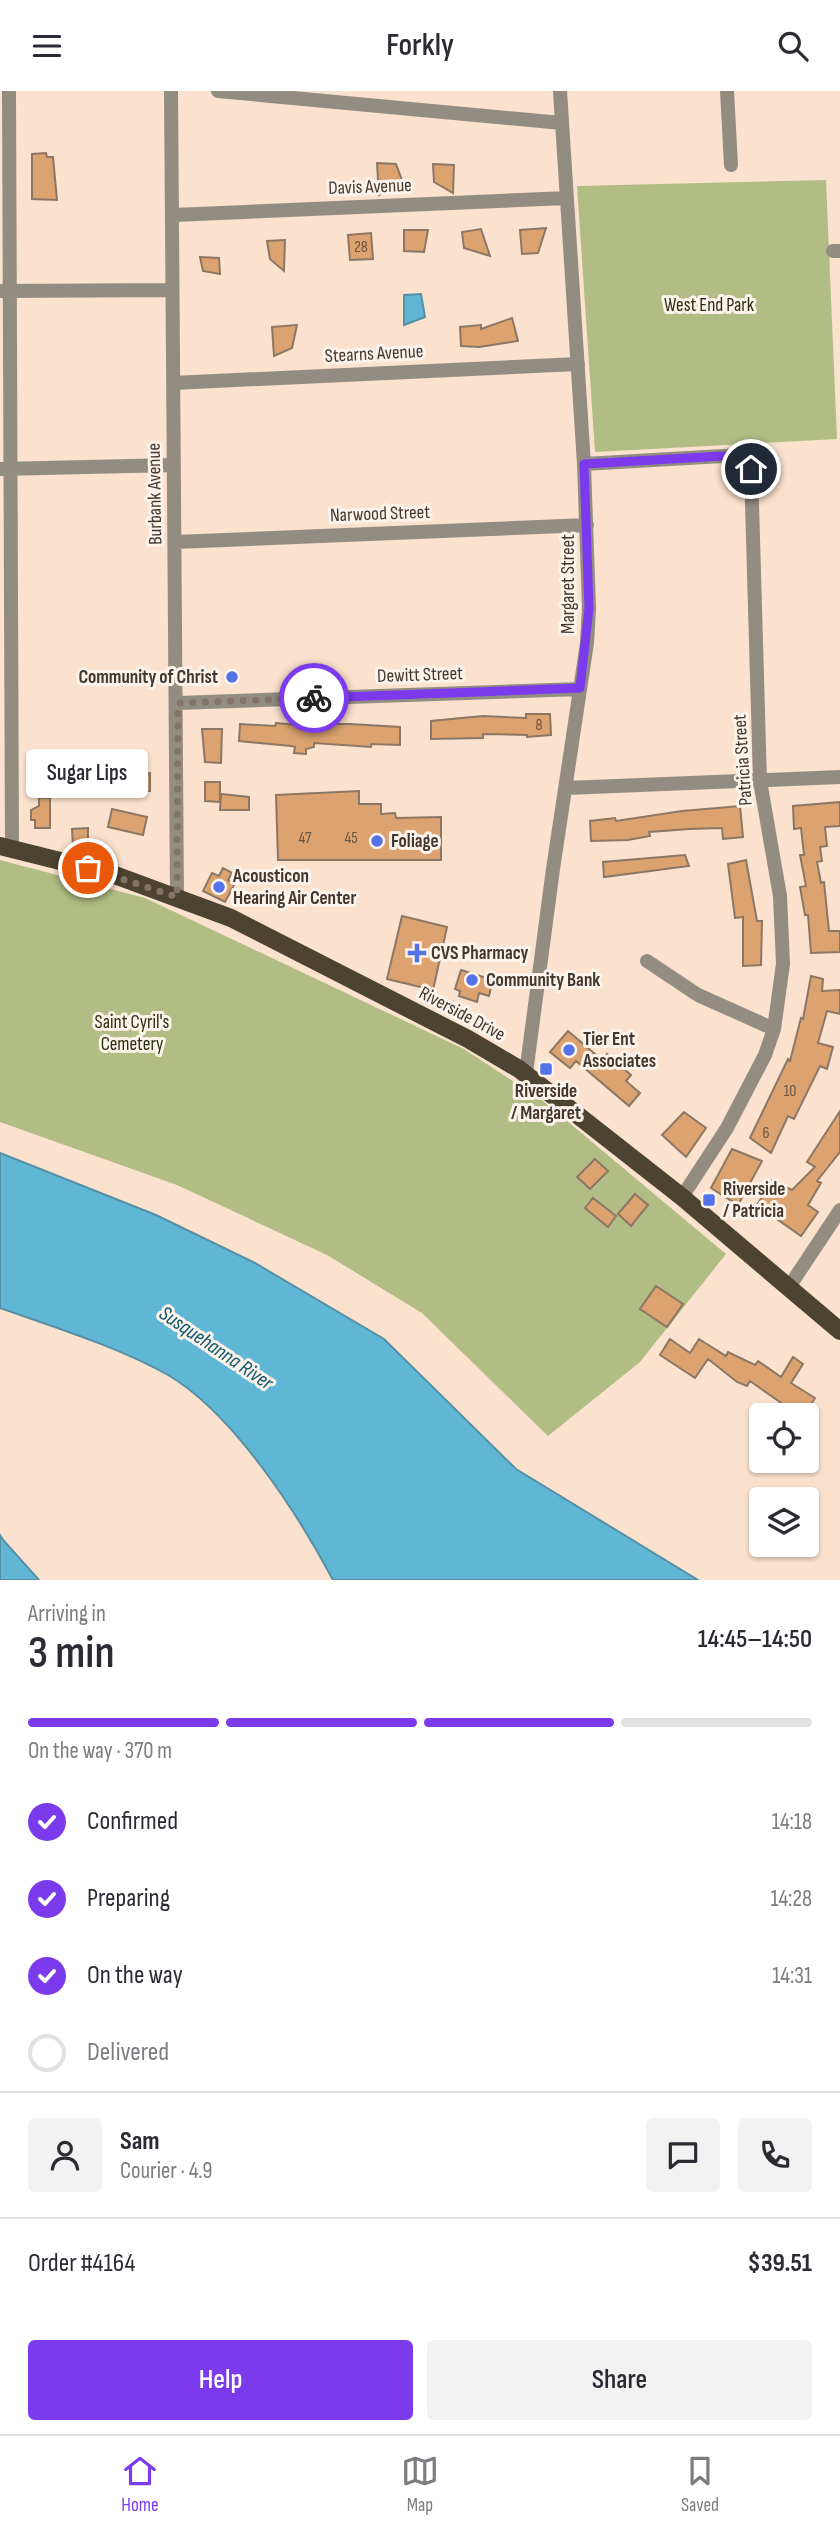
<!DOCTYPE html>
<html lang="en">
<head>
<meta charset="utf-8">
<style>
  :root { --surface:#fff; --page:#f2f2f3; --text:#2b2b33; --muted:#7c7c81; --line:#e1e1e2; --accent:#7c3aed }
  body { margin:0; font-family:"Sofia Sans Condensed",sans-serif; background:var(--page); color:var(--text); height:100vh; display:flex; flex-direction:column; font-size:26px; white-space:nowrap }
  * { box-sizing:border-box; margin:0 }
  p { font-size:23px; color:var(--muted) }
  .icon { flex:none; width:38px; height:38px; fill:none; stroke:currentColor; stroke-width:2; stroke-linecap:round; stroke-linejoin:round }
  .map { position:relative; height:1489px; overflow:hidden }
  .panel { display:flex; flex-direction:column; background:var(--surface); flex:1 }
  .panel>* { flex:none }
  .buttons { position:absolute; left:749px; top:1312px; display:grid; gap:14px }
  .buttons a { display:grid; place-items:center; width:70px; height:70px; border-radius:7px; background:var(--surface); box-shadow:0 2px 5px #0004; font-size:35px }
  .pin { position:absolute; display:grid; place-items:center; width:60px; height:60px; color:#fff; margin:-30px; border:4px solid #fff; border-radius:50%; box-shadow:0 2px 7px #0007 }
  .courier { position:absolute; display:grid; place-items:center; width:70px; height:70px; margin:-35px; border:5px solid #7c3aed; border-radius:50%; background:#fff; color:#222; box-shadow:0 2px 9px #0007 }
  .bubble { position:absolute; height:49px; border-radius:7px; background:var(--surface); box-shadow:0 2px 5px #0004; font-size:23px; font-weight:600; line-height:49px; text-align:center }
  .overview em { font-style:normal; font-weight:600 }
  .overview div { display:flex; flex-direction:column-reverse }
  .overview { display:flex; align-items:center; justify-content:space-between; height:119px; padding:0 28px }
  h1 { font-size:46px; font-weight:600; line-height:52px }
  .bar { display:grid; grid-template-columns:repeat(4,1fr); gap:10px 7px; align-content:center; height:84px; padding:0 28px }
  .bar i { height:9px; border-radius:5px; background:var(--line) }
  .bar .active { background:var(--accent) }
  .bar p { grid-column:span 4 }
  .line { display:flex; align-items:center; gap:18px; padding:0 28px; border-top:2px solid var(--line) }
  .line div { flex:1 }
  .round { display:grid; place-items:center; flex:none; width:74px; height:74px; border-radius:7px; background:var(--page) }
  ol { padding:0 28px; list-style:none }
  li { display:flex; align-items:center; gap:21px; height:77px }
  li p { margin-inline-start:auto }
  li .icon { padding:7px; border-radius:50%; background:var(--accent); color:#fff; stroke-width:4 }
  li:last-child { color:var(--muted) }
  li i { width:38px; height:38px; border:4px solid var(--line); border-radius:50% }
  .primary-button { display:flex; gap:14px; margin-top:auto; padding:14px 28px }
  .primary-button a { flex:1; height:80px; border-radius:7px; background:var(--accent); color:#fff; font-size:28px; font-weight:600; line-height:80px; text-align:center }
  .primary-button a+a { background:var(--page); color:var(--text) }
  header { display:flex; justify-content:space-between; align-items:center; height:91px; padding:0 28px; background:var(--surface); font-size:32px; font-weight:600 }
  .menu { display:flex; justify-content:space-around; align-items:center; height:98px; border-top:2px solid var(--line); background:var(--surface); font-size:19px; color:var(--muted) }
  .menu a { display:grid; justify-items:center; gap:4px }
  .menu .active { color:var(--accent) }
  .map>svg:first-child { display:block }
  .green { fill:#b1bd84 }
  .water { fill:#60b6d5; stroke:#5790a4; stroke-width:2 }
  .building { fill:#dca371; stroke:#8c7765; stroke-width:2 }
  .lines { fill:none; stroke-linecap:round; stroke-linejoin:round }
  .street { stroke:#928c81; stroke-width:14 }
  .primary { stroke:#4d4331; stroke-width:18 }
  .done { stroke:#837467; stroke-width:7; stroke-dasharray:0 12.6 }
  .route { stroke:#7c3aed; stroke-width:9 }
  .poi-dot { fill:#5473e8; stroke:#fcf3eb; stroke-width:2.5 }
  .labels { text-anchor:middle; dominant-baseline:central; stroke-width:6; stroke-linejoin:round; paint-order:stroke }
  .number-label { font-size:16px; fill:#685340 }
  .street-label { font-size:19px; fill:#423830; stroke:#fcf3eb }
  .park-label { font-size:19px; fill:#292e0f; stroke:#fcf3eb }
  .poi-label { font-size:19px; font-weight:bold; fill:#423830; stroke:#fcf3eb; text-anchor:start }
  .water-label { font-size:21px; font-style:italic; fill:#0d566c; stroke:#fcf3eb }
</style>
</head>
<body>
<header><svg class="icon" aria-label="menu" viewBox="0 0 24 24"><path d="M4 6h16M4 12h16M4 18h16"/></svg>Forkly<svg class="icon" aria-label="search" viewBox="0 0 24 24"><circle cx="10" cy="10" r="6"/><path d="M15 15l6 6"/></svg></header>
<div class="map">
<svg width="840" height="1489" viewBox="0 0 840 1489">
  <rect width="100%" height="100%" fill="#fbe2ce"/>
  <path class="green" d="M826,89L837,348L595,361L577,95Z
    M0,769L145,807L464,958L543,1010L726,1163L640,1271L548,1345L422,1222L327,1164L177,1094L0,1031Z"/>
  <path class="water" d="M421,203L425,226L404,234V204Z
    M0,1062L156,1124L255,1172L384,1248L516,1378L698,1489H333C298,1423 233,1322 168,1284C118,1256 54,1236 0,1217Z
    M0,1444L4,1450L39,1489H0Z"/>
  <path class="building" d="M46,62L47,66H53L57,109L32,108V63Z
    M377,72L396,73L403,92L379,104Z
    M433,73L454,74L453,102L434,91Z
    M546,137L538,162L522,163L520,139Z
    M481,138L490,165L464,157L462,141Z
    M404,139H428L424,161L404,160Z
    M371,142L373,168L350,169L348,144Z
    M285,149L284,180L270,168L267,150Z
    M200,166L219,167L220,183L203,180Z
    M512,227L518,250L479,256L461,255L460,236L481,234V238Z
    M297,234L292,257L274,265L272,236Z
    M526,623H550L551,644L527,646V644L483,643V647L431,648V630L483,625L526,627Z
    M276,632L320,636V633H350L400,636V654L371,653V656L314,652V656L306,658V663L294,662L295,656L291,655L239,650L240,633L275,635Z
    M202,638H222L221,672L205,671Z
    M52,662V669H56V680L37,681L36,663Z
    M150,682V700H135L134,683Z
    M205,691H220V711L205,710Z
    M359,700V713H381V723L395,722L396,727L441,726V769H278L276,704Z
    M221,703L249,706V719H220Z
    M39,707H50V737H35V729H31V719L39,715Z
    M840,711V735L825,736L827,755L820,756L822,770L817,771L821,792L824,791L829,840H840V861L811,862L808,824H805L800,796L806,795L800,764H804L801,737L794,738L793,715Z
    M740,715L743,746L723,748L722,737L689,738L649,741L650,745L628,749L591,750L590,730L615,727L616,730L682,720Z
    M112,718L147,726L143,744L108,736Z
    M88,737V757H73L72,738Z
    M685,764L689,775L604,786L603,771Z
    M746,769L757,830H762L761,874L743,875V826L735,827L728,773Z
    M223,777L232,782L228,789L235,792L225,811L203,800L212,782L219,785Z
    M402,825L447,836L433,899L387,888Z
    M461,879L493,889L489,905L479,902L477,911L459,905L460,900L455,898Z
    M811,885L823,888L822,900L840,899V923L827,920L818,952L833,956L827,978L820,975L794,1028L788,1025L771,1062L750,1047L788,968L790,970L801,927L803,928Z
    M568,940L602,969L607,963L631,984L626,990L640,1002L629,1015L576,970L570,977L550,961Z
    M840,1020V1061L817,1090L821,1092L808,1114L818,1121L801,1145L757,1114L772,1089L792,1099L815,1076L807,1071Z
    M684,1021L706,1037L686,1066L662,1044Z
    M732,1058L762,1070L738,1114L711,1097Z
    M595,1068L608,1080L590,1098L577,1086Z
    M635,1103L648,1114L631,1135L618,1123Z
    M593,1107L616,1125L608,1136L585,1117Z
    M656,1195L683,1213L667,1236L640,1218Z
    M670,1248L690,1262L699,1248L726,1265L728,1261L755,1274L758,1270L781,1286L793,1266L803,1273L791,1292L815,1307L804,1325H792L794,1321L750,1290L747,1295L737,1291L708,1268L695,1287L660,1264Z"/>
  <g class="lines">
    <path class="street" d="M9,0L12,758
      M171,0L177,806
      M218,0L562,32
      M727,0L731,74
      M174,124L567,107
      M833,160H840
      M2,200L172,199
      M173,292L578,273
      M584,373L740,364L746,365L751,378L760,690L780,805L783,873L774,938L765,964L727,1037L682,1106
      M0,378L174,374
      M175,451L587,434
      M178,612L580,598
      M566,697L840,686
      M647,870L698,904L774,938
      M526,982L553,778L587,552L589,517L584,373L560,0
      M789,1196L840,1119"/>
    <path class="primary" d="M0,755L112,783L231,827L468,948L519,978L682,1106L840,1240"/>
  </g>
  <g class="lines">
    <path class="done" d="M88,777L177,806L178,612L314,607"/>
    <path class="route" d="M314,607L580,597L589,517L584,373L740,364L750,369L751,378"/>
  </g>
  <g class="poi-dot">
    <circle cx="232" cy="586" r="7"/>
    <circle cx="377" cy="750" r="7"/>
    <circle cx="219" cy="796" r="7"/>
    <path d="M413.5 851.5h7v7h7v7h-7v7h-7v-7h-7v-7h7z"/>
    <circle cx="472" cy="889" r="7"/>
    <circle cx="569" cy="959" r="7"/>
    <rect x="539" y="971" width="14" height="14" rx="3.5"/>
    <rect x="702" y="1102" width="14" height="14" rx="3.5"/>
  </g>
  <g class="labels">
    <g class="number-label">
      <text x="361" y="156">28</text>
      <text x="539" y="634">8</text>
      <text x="305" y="747">47</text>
      <text x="351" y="747">45</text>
      <text x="790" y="1000">10</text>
      <text x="766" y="1042">6</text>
    </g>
    <g class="street-label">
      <text transform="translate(370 96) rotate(-2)">Davis Avenue</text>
      <text transform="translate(374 263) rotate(-3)">Stearns Avenue</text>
      <text transform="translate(155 403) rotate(-91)">Burbank Avenue</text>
      <text transform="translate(380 423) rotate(-2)">Narwood Street</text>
      <text transform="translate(568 493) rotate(-90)">Margaret Street</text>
      <text transform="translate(420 584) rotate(-2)">Dewitt Street</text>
      <text transform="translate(743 669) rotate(-94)">Patricia Street</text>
      <text transform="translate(462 923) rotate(28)">Riverside Drive</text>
    </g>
    <g class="park-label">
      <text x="709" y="214">West End Park</text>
      <text x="132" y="931">Saint Cyril's<tspan x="132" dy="22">Cemetery</tspan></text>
    </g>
    <g class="poi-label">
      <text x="218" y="586" text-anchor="end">Community of Christ</text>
      <text x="391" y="750">Foliage</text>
      <text x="233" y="785">Acousticon<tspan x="233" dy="22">Hearing Air Center</tspan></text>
      <text x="431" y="862">CVS Pharmacy</text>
      <text x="486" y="889">Community Bank</text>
      <text x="583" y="948">Tier Ent<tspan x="583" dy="22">Associates</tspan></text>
      <text x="546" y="1000" text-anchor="middle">Riverside<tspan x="546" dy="22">/ Margaret</tspan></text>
      <text x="723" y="1098">Riverside<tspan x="723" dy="22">/ Patricia</tspan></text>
    </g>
    <g class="water-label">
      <text transform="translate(216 1257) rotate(34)">Susquehanna River</text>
    </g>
  </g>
</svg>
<div class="buttons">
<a><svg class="icon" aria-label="locate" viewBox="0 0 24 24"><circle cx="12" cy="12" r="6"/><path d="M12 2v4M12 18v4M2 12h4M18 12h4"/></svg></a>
<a><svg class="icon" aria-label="layers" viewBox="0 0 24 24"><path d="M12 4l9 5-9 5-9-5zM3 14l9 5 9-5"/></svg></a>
</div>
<div class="pin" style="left:88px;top:777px;background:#ea580c"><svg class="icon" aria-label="bag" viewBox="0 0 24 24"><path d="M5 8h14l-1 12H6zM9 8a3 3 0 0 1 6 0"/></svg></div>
<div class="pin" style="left:751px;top:378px;background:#1f2937"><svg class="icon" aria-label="home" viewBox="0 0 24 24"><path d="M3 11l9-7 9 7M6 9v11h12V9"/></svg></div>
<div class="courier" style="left:314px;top:607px"><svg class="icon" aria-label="bike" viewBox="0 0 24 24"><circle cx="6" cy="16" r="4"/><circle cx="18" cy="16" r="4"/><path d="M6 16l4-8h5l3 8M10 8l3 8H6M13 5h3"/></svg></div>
<div class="bubble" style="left:26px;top:658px;width:122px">Sugar Lips</div>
</div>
<section class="panel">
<div class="overview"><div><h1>3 min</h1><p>Arriving in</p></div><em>14:45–14:50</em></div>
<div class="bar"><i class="active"></i><i class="active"></i><i class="active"></i><i></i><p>On the way · 370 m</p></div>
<ol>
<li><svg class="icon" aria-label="check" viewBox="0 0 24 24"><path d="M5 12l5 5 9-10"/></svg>Confirmed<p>14:18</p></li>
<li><svg class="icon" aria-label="check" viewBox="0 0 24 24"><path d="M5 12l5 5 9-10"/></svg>Preparing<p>14:28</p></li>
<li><svg class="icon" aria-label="check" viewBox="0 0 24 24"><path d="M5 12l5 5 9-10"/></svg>On the way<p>14:31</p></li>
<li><i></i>Delivered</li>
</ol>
<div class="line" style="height:126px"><a class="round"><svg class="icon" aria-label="person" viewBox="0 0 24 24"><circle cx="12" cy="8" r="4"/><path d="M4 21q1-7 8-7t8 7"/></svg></a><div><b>Sam</b><p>Courier · 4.9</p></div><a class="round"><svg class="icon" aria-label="chat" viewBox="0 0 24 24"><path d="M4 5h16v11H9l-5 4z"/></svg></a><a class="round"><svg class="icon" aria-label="phone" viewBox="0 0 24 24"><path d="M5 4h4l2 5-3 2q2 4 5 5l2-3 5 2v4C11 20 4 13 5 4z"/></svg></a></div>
<div class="line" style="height:91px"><div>Order #4164</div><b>$39.51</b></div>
<div class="primary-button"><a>Help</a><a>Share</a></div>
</section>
<nav class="menu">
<a class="active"><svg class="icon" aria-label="home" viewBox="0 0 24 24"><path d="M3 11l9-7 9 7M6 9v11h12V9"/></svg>Home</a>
<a><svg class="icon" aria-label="map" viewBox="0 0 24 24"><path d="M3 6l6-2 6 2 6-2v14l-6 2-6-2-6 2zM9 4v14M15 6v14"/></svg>Map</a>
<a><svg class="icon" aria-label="saved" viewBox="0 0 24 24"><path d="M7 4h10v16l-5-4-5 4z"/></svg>Saved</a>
</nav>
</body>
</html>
